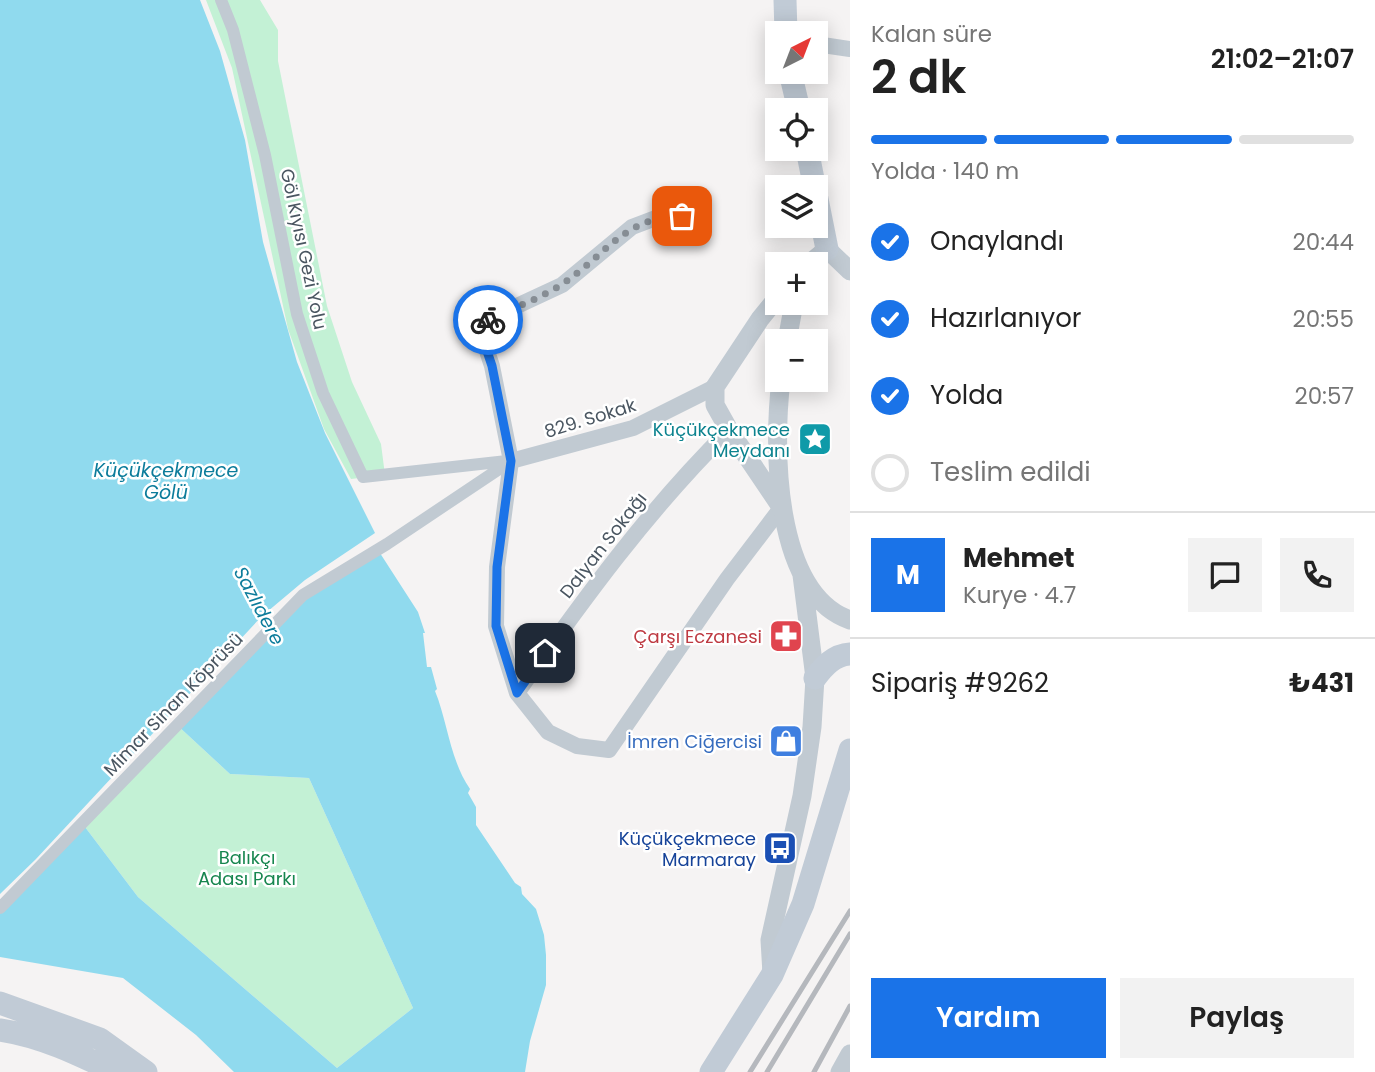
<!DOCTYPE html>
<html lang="tr">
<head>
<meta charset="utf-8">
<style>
  :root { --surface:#fff; --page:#f2f2f2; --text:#222; --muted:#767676; --line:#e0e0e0; --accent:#1a73e8 }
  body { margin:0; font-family:Poppins,sans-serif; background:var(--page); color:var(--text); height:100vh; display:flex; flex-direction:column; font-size:26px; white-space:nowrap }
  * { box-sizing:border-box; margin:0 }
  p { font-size:23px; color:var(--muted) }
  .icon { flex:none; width:38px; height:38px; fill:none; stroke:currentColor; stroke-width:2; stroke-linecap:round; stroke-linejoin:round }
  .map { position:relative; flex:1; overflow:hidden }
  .details { display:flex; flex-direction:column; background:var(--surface); width:525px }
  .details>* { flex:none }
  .needle { width:46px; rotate:42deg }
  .buttons { position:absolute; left:765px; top:21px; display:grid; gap:14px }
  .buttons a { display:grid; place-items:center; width:63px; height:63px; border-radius:0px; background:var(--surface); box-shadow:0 4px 18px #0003; font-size:35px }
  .pin { position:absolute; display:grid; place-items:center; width:60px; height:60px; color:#fff; margin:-30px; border-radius:14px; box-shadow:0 4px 10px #0006 }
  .courier { position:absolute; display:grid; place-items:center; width:70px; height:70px; margin:-35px; border:5px solid #1a73e8; border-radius:50%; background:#fff; color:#222; box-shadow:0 2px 9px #0007 }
  .overview em { font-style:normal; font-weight:600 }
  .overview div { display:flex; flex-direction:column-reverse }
  .overview { display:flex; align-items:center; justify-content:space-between; height:119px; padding:0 21px }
  h1 { font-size:46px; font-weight:600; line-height:52px }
  .bar { display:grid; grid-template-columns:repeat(4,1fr); gap:10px 7px; align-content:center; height:84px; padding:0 21px }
  .bar i { height:9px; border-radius:5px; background:var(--line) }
  .bar .active { background:var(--accent) }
  .bar p { grid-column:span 4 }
  .line { display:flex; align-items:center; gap:18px; padding:0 21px; border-top:2px solid var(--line) }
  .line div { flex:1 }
  .round { display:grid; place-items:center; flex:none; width:74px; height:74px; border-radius:0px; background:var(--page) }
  ol { padding:0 21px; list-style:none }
  li { display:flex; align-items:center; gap:21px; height:77px }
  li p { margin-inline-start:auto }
  li .icon { padding:7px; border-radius:50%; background:var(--accent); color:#fff; stroke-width:4 }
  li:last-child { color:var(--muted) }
  li i { width:38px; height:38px; border:4px solid var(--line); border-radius:50% }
  .cta { display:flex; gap:14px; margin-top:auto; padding:14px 21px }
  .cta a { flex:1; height:80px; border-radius:0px; background:var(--accent); color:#fff; font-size:28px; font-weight:600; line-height:80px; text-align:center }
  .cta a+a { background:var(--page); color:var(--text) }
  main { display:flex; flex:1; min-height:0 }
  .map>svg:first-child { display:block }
  .green { fill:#c3f1d5 }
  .water { fill:#90daee }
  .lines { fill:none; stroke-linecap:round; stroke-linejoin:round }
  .stream { stroke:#90daee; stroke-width:6 }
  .pedestrian { stroke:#c1cad2; stroke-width:12 }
  .minor { stroke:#c1cad2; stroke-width:16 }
  .tertiary { stroke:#c1cad2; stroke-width:19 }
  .secondary { stroke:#c1cbd6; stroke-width:23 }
  .rail { stroke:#b5b8bd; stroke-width:5 }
  .done { stroke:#868d94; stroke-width:7; stroke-dasharray:0 12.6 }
  .route { stroke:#1a73e8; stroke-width:9 }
  .labels { text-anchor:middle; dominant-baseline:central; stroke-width:5; stroke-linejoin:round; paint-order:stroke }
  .street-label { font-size:18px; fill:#4a5661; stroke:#fff }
  .culture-label { font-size:18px; fill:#0d838f; stroke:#fff; text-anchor:end }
  .health-label { font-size:18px; fill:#be3a42; stroke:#fff; text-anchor:end }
  .shop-label { font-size:18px; fill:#366cbe; stroke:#fff; text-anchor:end }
  .transit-label { font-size:18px; fill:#164399; stroke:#fff; text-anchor:end }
  .park-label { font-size:18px; fill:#17864f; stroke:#fff }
  .water-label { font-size:19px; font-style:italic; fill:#0c7c9b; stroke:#fff }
</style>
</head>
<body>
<main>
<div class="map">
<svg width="850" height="1072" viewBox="0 0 850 1072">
  <rect width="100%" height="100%" fill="#f5f3f3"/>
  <path class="green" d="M206,0H260L278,30V61L327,306L352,382L381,444L385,475L351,479L324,429L288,329L232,68Z
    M177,725L230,774L309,778L413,1008L337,1068L138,897L85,827Z"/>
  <path class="water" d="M0,0H200L220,51L245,140L263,242L297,362L325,433L375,533L305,580L261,617L36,859L0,894Z
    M378,550L418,612L425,633H423L427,667H431L437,689L435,691C448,723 450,760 470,789L468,793L476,807V825L515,883L521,887L522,894L536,909L544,935L546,955V985L530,1041L525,1072H234L196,1035L123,978L0,957V911L85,827L138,897L337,1068L413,1008L309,778L230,774L177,725L303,595Z"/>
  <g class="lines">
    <path class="stream" d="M261,607L273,628"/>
    <path class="pedestrian" d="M221,0L233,30L265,155L297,314L323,393L363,477L507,461
      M0,908L303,595L387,544L511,461"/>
    <path class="minor" d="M816,44L850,49
      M702,215L661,216L632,227L562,285L478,324L492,366L511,461L497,567L496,626L517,693L548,732L577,746L609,750L727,579L781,508
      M511,461L633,428L715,387
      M517,693C583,600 648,510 729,430"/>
    <path class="tertiary" d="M809,264L827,249L850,271
      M777,298L760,319L715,387V405L729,430L781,507
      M787,341L794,303
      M781,380C773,446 773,593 850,620
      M772,974L770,940L802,796L812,727L815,678L802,575
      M840,1072L850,1054"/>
    <path class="secondary" d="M785,0L786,33
      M790,72L799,110
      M807,149L827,249
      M815,678C824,666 834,655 850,654
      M0,1003L100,1039L146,1072
      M0,1030C41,1036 78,1054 115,1072
      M711,1072L772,975L803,904L850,750"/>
    <path class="rail" d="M750,1072L850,911
      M767,1072L850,934
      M814,1072L850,1006"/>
  </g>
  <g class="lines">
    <path class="done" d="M488,320C512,308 540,299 562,284C605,256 625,216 682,216"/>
    <path class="route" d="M488,320L478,324L492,366L511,461L497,567L496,626L517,693L545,653"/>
  </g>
  <defs>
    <g id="sight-square" transform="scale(1.75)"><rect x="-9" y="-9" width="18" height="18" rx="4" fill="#0f9aa8" stroke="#fff"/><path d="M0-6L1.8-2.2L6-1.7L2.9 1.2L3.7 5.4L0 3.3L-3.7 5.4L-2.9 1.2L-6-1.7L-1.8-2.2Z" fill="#fff"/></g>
    <g id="pharmacy-square" transform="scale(1.75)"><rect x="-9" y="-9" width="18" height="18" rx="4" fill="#e0444e" stroke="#fff"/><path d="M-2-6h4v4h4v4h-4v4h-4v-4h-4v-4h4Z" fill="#fff"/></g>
    <g id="shop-square" transform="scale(1.75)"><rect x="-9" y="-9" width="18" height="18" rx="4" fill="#3f7fe0" stroke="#fff"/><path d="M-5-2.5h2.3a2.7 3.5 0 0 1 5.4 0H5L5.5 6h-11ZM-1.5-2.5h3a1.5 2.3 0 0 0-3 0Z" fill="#fff"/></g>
    <g id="bus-square" transform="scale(1.75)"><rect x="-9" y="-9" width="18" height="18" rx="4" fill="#1a4fb4" stroke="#fff"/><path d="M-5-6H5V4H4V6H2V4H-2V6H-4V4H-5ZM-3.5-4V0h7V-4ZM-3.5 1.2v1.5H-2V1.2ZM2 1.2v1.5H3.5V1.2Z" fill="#fff"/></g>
  </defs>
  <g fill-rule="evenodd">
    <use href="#sight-square" x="815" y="439"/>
    <use href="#pharmacy-square" x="786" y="636"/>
    <use href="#shop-square" x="786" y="741"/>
    <use href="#bus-square" x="780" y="848"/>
  </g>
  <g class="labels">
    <g class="street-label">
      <text transform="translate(304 249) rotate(78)">Göl Kıyısı Gezi Yolu</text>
      <text transform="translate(590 418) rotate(-17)">829. Sokak</text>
      <text transform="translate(603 545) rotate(-52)">Dalyan Sokağı</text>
      <text transform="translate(173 704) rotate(-46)">Mimar Sinan Köprüsü</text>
    </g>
    <g class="culture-label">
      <text x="790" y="429">Küçükçekmece<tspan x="790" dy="21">Meydanı</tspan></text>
    </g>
    <g class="health-label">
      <text x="762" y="636">Çarşı Eczanesi</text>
    </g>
    <g class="shop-label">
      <text x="762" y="741">İmren Ciğercisi</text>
    </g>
    <g class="transit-label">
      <text x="756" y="838">Küçükçekmece<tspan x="756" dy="21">Marmaray</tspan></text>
    </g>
    <g class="park-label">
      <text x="247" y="857">Balıkçı<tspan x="247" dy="21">Adası Parkı</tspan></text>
    </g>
    <g class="water-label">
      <text x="166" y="470">Küçükçekmece<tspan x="166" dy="22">Gölü</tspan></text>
      <text transform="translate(259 606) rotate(62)">Sazlıdere</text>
    </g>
  </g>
</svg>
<div class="buttons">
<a><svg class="needle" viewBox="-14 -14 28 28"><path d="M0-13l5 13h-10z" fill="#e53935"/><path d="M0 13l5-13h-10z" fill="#767676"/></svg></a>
<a><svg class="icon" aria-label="locate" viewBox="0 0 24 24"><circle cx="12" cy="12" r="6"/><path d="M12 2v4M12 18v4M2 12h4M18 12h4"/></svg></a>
<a><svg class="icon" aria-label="layers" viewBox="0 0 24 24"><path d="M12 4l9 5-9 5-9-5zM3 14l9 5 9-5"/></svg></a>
<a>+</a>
<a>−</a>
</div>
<div class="pin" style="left:682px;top:216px;background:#ea580c"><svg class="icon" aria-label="bag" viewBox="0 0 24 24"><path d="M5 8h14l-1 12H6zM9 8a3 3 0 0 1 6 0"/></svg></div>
<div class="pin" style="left:545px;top:653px;background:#1f2937"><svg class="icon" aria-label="home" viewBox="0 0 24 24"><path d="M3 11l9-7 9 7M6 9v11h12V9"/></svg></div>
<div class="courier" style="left:488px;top:320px"><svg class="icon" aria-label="bike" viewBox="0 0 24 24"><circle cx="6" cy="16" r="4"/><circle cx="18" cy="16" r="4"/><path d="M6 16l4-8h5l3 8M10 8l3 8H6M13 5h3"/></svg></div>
</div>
<section class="details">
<div class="overview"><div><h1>2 dk</h1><p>Kalan süre</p></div><em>21:02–21:07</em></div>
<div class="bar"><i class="active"></i><i class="active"></i><i class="active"></i><i></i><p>Yolda · 140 m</p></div>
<ol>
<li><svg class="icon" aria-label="check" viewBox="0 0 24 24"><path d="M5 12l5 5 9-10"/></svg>Onaylandı<p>20:44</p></li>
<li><svg class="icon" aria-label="check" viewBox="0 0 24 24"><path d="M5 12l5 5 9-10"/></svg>Hazırlanıyor<p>20:55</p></li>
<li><svg class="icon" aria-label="check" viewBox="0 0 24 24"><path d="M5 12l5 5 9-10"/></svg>Yolda<p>20:57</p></li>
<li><i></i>Teslim edildi</li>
</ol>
<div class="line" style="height:126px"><b class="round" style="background:var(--accent);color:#fff">M</b><div><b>Mehmet</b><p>Kurye · 4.7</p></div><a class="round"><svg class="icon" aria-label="chat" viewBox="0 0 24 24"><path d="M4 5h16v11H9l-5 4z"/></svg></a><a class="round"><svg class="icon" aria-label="phone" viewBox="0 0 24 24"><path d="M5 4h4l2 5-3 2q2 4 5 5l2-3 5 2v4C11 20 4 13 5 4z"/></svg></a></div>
<div class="line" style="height:91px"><div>Sipariş #9262</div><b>₺431</b></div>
<div class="cta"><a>Yardım</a><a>Paylaş</a></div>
</section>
</main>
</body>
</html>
